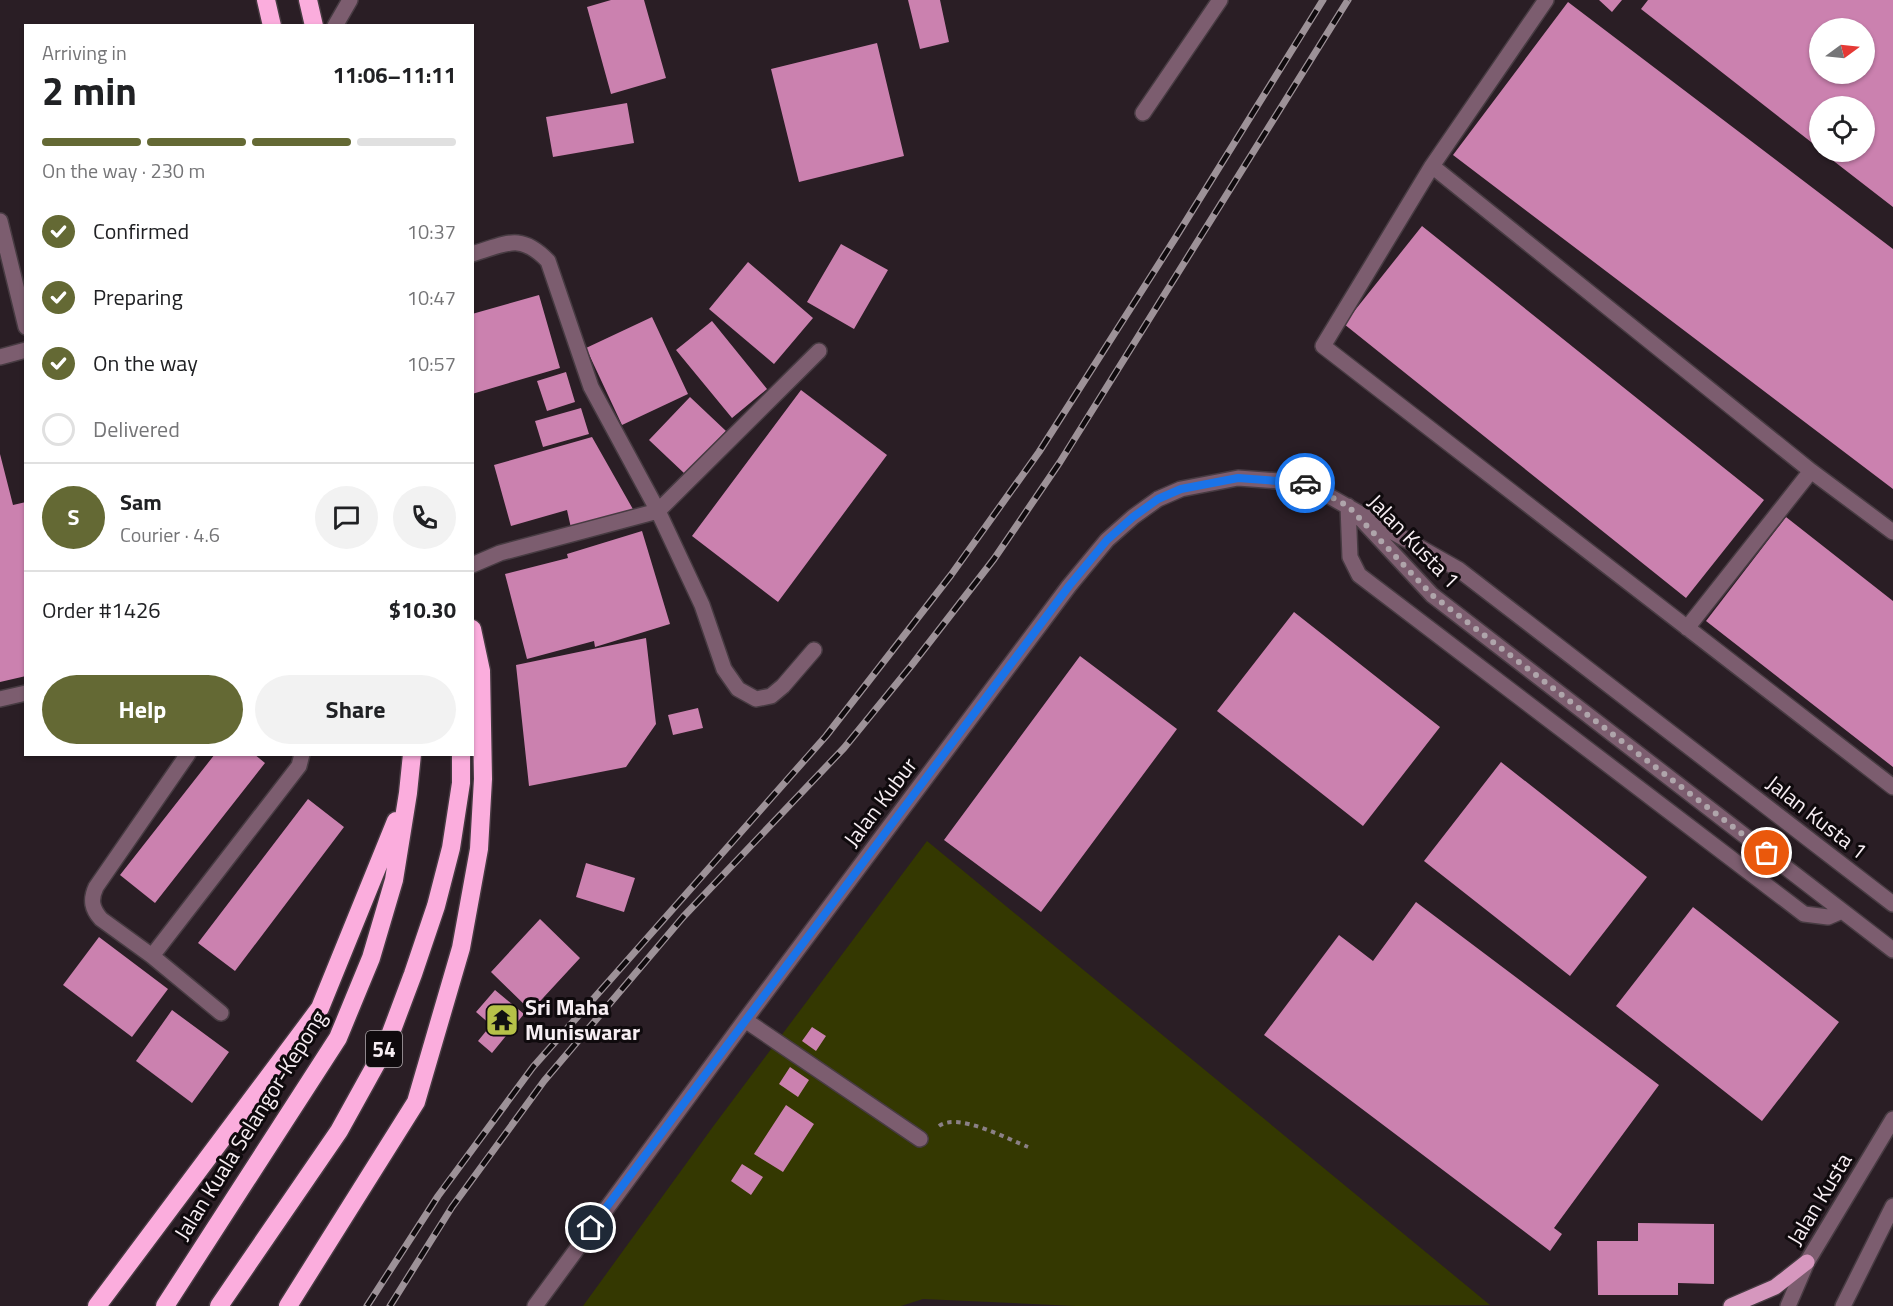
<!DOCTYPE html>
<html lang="en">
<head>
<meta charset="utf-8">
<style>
  :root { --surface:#fff; --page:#f2f2f2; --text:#202124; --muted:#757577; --line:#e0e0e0; --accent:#646934 }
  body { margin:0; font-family:"Titillium Web",sans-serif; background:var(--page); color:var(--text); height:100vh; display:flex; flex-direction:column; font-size:22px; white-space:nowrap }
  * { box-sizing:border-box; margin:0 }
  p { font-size:20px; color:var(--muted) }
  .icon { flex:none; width:33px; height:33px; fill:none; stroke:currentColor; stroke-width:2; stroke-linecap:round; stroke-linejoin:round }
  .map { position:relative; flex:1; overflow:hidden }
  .drawer { position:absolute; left:24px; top:24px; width:450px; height:732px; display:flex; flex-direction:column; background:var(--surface); border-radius:0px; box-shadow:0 2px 4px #0004 }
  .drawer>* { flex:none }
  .needle { width:39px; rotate:75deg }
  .tools { position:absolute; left:1809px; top:18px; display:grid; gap:12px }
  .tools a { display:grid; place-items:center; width:66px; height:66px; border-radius:50%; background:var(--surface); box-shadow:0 2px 4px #0004; font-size:30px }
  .pin { position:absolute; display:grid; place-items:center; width:51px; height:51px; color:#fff; margin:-26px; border:3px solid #fff; border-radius:50%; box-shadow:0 2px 6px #0007 }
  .courier { position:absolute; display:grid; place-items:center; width:60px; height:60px; margin:-30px; border:4px solid #1a73e8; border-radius:50%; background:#fff; color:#222; box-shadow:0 2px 8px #0007 }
  .summary em { font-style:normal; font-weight:700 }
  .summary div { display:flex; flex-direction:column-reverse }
  .summary { display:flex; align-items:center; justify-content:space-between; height:102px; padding:0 18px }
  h1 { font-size:39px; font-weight:700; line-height:45px }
  .bar { display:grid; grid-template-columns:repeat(4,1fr); gap:9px 6px; align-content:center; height:72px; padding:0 18px }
  .bar i { height:8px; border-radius:4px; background:var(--line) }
  .bar .current { background:var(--accent) }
  .bar p { grid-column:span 4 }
  .line { display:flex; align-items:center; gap:15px; padding:0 18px; border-top:2px solid var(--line) }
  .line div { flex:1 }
  .round { display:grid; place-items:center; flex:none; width:63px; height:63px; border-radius:32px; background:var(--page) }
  ol { padding:0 18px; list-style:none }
  li { display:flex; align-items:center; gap:18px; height:66px }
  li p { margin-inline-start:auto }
  li .icon { padding:6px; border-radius:50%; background:var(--accent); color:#fff; stroke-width:4 }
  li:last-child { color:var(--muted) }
  li i { width:33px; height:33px; border:3px solid var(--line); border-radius:50% }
  .primary-button { display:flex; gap:12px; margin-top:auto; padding:12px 18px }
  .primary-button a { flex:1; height:69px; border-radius:36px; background:var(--accent); color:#fff; font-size:24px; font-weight:700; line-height:69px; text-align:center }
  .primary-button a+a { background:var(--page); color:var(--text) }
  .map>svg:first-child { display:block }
  .green { fill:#343801 }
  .building { fill:#cb81af; fill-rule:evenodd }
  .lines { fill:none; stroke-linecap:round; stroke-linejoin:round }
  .minor-casing { stroke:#473b42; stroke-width:18 }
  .major-casing { stroke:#473b42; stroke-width:18 }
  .highway-casing { stroke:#473b42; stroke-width:21 }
  .path { stroke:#8b8086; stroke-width:4; stroke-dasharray:4.5 4.5; stroke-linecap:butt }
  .minor { stroke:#7c5d6f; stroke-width:15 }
  .major { stroke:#d697be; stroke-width:15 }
  .highway { stroke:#fbaddd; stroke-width:18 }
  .rail-casing { stroke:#9d9298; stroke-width:7 }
  .rail { stroke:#0f0a0d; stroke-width:4.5; stroke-dasharray:14; stroke-linecap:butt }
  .done { stroke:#afa5ab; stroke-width:6; stroke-dasharray:0 10.8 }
  .route { stroke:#1a73e8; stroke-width:8 }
  .labels { text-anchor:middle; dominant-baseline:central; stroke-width:6; stroke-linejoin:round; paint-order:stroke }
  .shield { fill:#0f0a0d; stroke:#b1aaae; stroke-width:1.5 }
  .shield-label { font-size:21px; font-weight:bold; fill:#f7eef3 }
  .street-label { font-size:22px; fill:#f7eef3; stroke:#0f0a0d }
  .poi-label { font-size:22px; font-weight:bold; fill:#f7eef3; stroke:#0f0a0d; text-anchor:start }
</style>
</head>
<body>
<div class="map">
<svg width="1893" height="1306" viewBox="0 0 1893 1306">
  <rect width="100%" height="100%" fill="#2a1e25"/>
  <path class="green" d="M927,841L1490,1305L1076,1306L923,1299L901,1306H583L712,1128Z"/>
  <path class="building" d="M611,0H644L666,78L611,94L587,7Z
    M908,0H940L949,42L920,49Z
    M1599,0H1622L1612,12Z
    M1648,0H1893V207L1822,152H1864V106H1820V149L1641,9ZM1820,28H1864V74H1820Z
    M1568,2L1893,249V489L1453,155Z
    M877,43L904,156L799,182L771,69Z
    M627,103L634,143L553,157L546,117Z
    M1422,226L1764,500L1686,598L1344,324Z
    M841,244L888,270L854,329L807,302Z
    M748,262L813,318L774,364L709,309Z
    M539,295L560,368L472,394V314Z
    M652,317L688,394L622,425L586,348Z
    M712,321L767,389L732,418L676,350Z
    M566,372L575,402L547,411L537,381Z
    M801,390L887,455L778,602L692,536Z
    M690,397L726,431L685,474L649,440Z
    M581,408L589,434L543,447L535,421Z
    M592,437L634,511L571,528L567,510L511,526L494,465Z
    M0,454L13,505L26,502V676L0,682Z
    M1786,517L1893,601V767L1706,621Z
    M642,531L670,624L595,647L594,641L527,659L505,574L568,558L567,554Z
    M1294,612L1440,727L1363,826L1217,711Z
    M646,638L656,724L626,767L529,786L516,665Z
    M1080,656L1177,729L1041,912L944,840Z
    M698,708L703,728L673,735L668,715Z
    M215,754H254L265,763L155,903L120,875Z
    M1501,762L1647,877L1570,976L1424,861Z
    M308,799L344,827L235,971L198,943Z
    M586,863L635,878L624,912L576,897Z
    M1416,902L1659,1085L1554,1228L1562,1234L1550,1251L1264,1035L1339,935L1373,961Z
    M1693,907L1839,1022L1762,1121L1616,1006Z
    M540,919L580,958L531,1011L491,972Z
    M99,937L168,989L132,1037L63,985Z
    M495,990L524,1014L492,1053L478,1041L491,1025L476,1012Z
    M172,1010L229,1052L192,1103L136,1061Z
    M812,1027L826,1036L816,1051L802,1041Z
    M790,1067L809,1080L798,1097L779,1084Z
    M786,1105L814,1124L783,1172L754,1154Z
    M742,1164L763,1177L751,1195L731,1181Z
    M1638,1223L1714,1224V1284L1678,1283V1295H1598L1597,1241H1638Z"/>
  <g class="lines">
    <g class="minor-casing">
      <path id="minor" d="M1546,0L1432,166L1323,346L1893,787
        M335,26L350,0
        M1143,113L1220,0
        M1432,166L1811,471L1893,532
        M0,221L26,327
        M472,254C506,244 520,232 548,261L591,387L658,511L702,605L724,669L738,689L756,699L771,696L783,686L814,650
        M0,357L26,350
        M1348,506L1350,557L1359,575L1804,914L1828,917L1842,911
        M1361,519L1432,595L1893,950
        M472,565L500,553L658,511L819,351
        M1687,628L1811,471
        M0,699L26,693
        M188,754L96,887C90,900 92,909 101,919L152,956L221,1013
        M152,956L299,766L302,754
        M745,1020L920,1139
        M535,1306L745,1020L1069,586L1107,540L1133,517L1158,499L1181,489L1238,478L1306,483L1458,569L1893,904
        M1788,1306L1807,1262L1893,1119
        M1843,1306L1893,1206"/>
    </g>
    <g class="major-casing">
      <path id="major" d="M1731,1306L1775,1287L1807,1262"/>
    </g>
    <g class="highway-casing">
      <path id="highway" d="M266,0L272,26
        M308,0L314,26
        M97,1306L320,1008L396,821
        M165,1306L338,1038L371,958L394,880L408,793L412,754
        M219,1306L339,1131L386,1046L413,974L436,906L451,848L461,783V754
        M288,1306L416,1102L461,948L479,849L483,779L481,671L472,629"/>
    </g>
    <path class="path" d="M939,1126C958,1112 1008,1139 1028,1147"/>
    <use href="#minor" class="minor"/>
    <use href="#major" class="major"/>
    <use href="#highway" class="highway"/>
    <g class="rail-casing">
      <path id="rail" d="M367,1306L438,1196L533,1067L826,736L951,575L1039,452L1176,237L1323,0
        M390,1306L452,1207L544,1081L684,916L844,748L911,666L994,559L1060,462L1348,0"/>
    </g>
    <use href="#rail" class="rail"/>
  </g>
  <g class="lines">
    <path class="done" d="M1305,483L1348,506L1432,595L1767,853"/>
    <path class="route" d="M591,1228L1069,586L1107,540L1133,517L1158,499L1181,489L1238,478L1305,483"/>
  </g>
  <defs>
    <g id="temple-square" transform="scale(1.725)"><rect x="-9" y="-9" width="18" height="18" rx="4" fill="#b6c148" stroke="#0f0a0d"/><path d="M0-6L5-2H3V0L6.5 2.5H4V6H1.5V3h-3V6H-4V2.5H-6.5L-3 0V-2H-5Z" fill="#111"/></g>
  </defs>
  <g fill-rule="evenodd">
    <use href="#temple-square" x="502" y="1020"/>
  </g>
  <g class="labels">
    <rect class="shield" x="366" y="1031" width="36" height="36" rx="4.5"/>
    <g class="shield-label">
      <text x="384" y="1049">54</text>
    </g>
    <g class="street-label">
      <text transform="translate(1414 541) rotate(46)">Jalan Kusta 1</text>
      <text transform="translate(880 802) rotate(-53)">Jalan Kubur</text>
      <text transform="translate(1817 817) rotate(38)">Jalan Kusta 1</text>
      <text transform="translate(250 1125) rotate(-58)">Jalan Kuala Selangor-Kepong</text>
      <text transform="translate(1819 1199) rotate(-59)">Jalan Kusta</text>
    </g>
    <g class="poi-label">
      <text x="525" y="1007">Sri Maha<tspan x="525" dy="25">Muniswarar</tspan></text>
    </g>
  </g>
</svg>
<div class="tools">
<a><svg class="needle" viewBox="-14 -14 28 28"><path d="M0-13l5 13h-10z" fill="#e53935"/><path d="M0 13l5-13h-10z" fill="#757577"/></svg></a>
<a><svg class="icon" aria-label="locate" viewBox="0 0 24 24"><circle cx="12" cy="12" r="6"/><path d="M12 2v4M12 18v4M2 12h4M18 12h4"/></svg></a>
</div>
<div class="pin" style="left:1767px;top:853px;background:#ea580c"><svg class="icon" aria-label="bag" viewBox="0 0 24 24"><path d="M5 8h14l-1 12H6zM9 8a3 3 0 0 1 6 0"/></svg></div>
<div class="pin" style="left:591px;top:1228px;background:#1f2937"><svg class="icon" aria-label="home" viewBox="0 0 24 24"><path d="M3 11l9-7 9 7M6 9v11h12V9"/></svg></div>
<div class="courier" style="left:1305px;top:483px"><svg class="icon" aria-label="car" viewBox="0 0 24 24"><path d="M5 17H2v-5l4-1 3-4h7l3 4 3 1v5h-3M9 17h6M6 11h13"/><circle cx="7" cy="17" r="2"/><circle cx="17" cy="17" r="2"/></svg></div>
<section class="drawer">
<div class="summary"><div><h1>2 min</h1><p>Arriving in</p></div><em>11:06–11:11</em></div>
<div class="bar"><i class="current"></i><i class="current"></i><i class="current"></i><i></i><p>On the way · 230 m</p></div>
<ol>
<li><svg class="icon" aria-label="check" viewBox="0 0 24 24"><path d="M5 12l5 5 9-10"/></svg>Confirmed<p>10:37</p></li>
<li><svg class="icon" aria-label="check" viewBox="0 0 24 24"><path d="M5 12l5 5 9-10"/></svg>Preparing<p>10:47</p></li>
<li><svg class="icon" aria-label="check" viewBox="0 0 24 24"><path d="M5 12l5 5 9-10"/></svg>On the way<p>10:57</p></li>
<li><i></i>Delivered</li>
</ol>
<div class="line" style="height:108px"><b class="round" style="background:var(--accent);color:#fff">S</b><div><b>Sam</b><p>Courier · 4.6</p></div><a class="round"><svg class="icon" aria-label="chat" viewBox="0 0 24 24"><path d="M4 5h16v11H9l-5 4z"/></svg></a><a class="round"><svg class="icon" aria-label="phone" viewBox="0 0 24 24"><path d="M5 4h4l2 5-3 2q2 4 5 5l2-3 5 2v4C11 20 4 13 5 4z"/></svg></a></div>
<div class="line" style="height:78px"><div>Order #1426</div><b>$10.30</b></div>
<div class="primary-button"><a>Help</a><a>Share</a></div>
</section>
</div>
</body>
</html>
